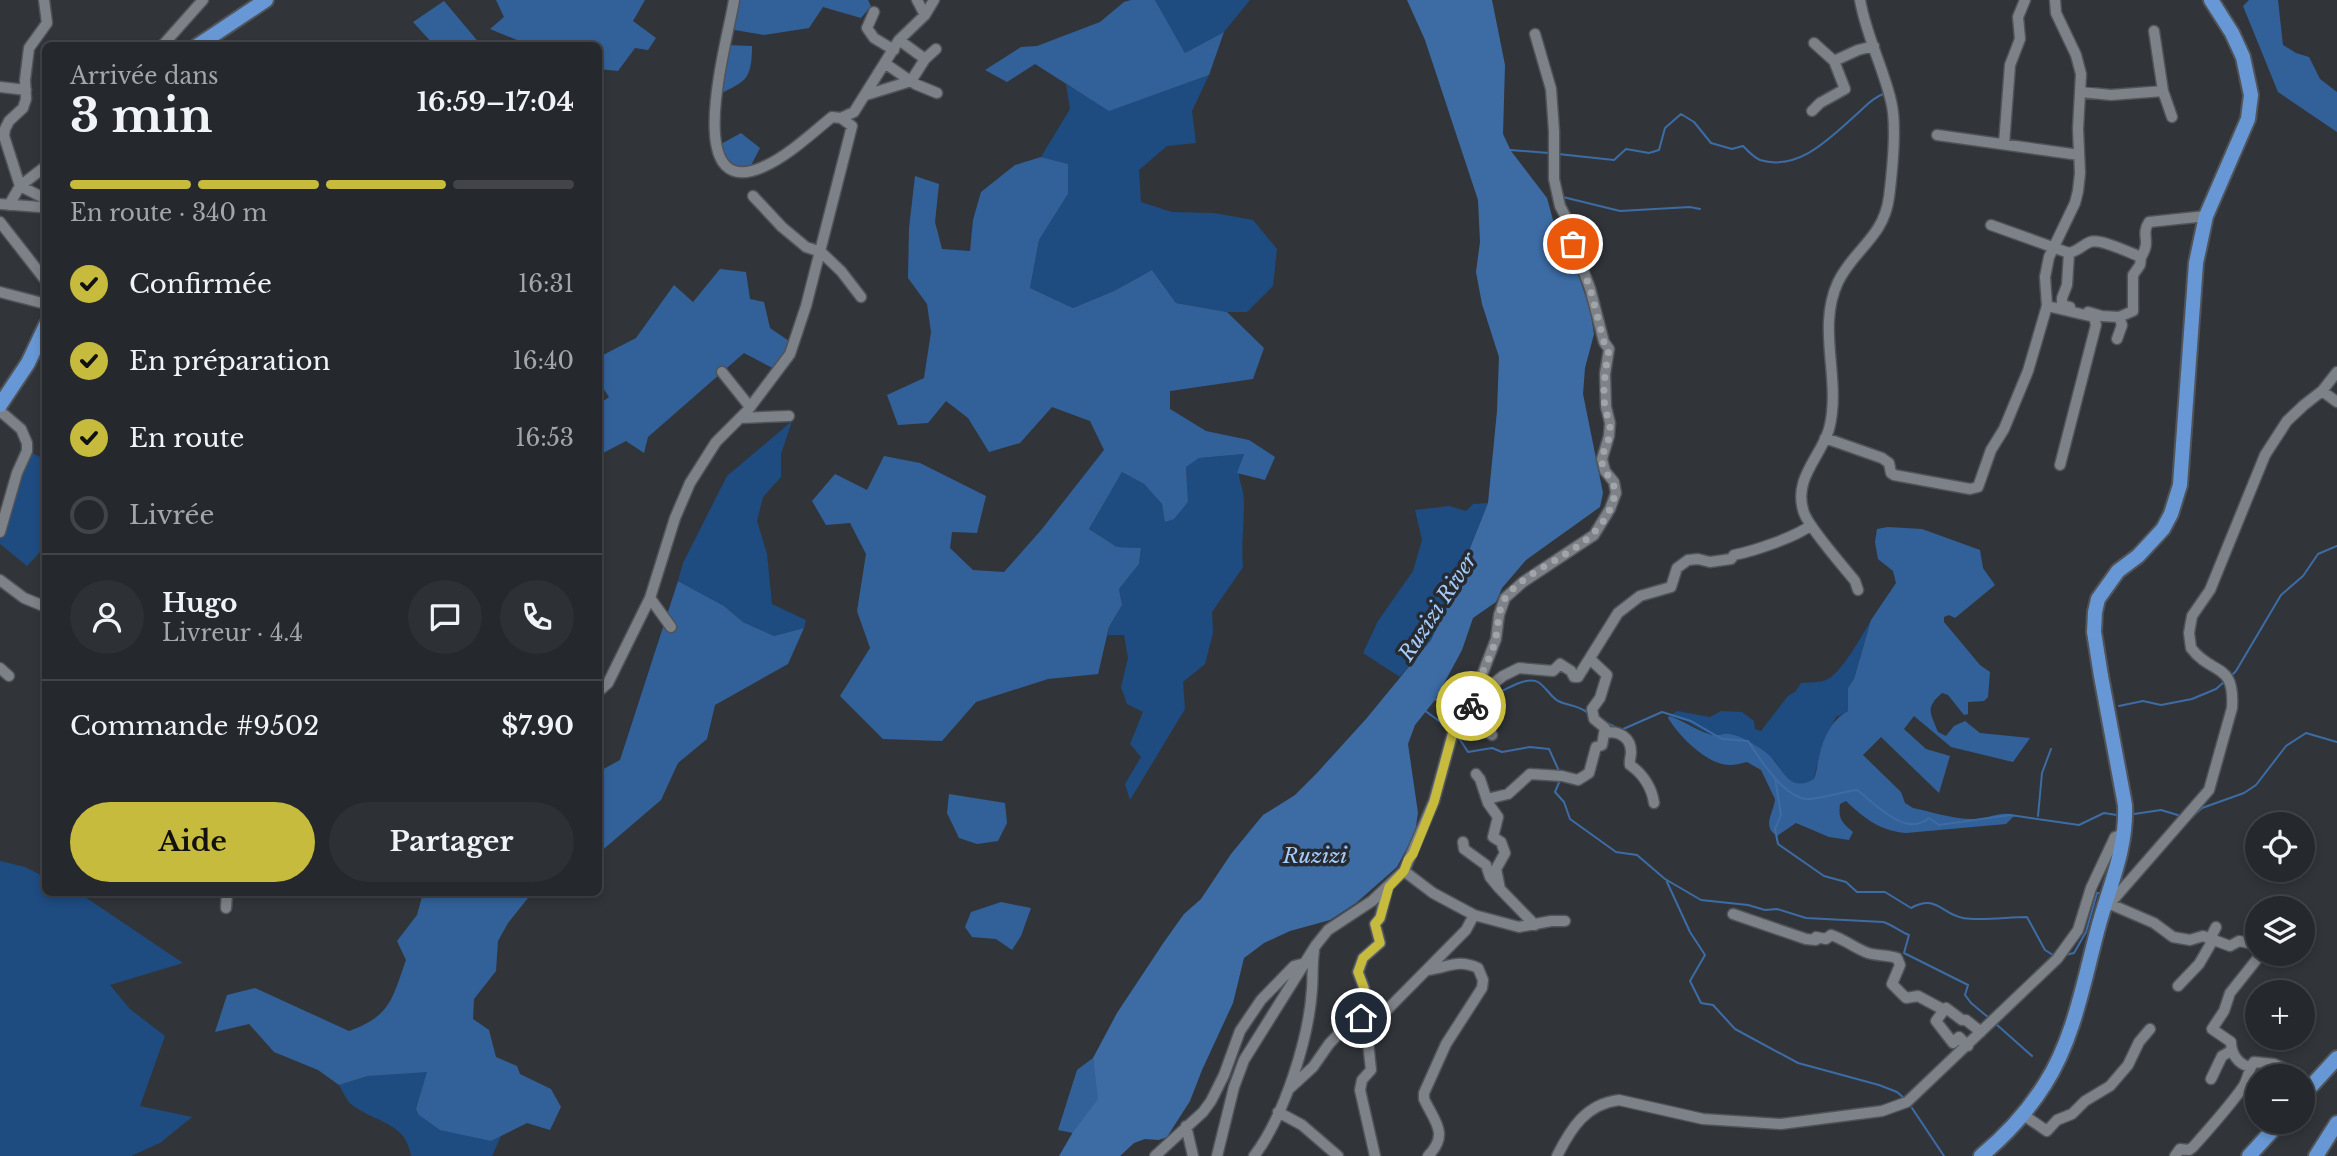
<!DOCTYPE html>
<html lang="fr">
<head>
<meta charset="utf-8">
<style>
  :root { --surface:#25282c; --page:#2d3034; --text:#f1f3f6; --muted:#a3a6a9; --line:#424448; --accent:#c6bb3c }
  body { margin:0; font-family:"Libre Baskerville",serif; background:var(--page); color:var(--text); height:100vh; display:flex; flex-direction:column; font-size:26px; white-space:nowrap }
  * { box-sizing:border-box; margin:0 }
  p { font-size:23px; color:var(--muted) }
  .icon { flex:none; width:38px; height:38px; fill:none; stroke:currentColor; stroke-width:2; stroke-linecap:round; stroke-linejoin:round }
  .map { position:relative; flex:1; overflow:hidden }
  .side { position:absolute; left:42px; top:42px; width:560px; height:854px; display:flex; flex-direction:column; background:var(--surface); border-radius:10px; box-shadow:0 4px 10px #0003,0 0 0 2px var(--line) }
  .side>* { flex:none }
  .controls { position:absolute; left:2245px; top:812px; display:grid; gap:14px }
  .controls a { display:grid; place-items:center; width:70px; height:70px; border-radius:50%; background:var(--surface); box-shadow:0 4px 10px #0003,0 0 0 2px var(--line); font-size:35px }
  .pin { position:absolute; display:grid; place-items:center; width:60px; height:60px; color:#fff; margin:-30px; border:4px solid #fff; border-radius:50%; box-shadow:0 2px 7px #0007 }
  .courier { position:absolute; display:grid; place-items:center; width:70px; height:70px; margin:-35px; border:5px solid #c6bb3c; border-radius:50%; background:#fff; color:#222; box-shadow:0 2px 9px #0007 }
  .overview em { font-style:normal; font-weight:700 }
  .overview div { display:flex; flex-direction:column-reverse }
  .overview { display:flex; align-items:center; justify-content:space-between; height:119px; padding:0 28px }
  h1 { font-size:46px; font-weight:700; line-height:52px }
  .bar { display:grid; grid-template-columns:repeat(4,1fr); gap:10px 7px; align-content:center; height:84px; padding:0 28px }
  .bar i { height:9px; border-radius:5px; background:var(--line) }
  .bar .current { background:var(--accent) }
  .bar p { grid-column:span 4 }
  .line { display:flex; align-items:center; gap:18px; padding:0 28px; border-top:2px solid var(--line) }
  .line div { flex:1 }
  .round { display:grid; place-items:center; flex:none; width:74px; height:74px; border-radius:37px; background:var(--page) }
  ol { padding:0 28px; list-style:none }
  li { display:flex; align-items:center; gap:21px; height:77px }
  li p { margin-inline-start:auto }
  li .icon { padding:7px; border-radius:50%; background:var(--accent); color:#111; stroke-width:4 }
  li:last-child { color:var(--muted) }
  li i { width:38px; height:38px; border:4px solid var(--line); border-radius:50% }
  .cta { display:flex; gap:14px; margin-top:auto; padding:14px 28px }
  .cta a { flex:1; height:80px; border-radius:42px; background:var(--accent); color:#111; font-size:28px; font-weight:700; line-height:80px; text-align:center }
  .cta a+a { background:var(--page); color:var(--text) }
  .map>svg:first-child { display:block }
  .green { fill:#1e4b80 }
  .forest { fill:#326199 }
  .water { fill:#3d6ca5 }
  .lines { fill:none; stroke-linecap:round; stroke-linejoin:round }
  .stream { stroke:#3d6ca5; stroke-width:2 }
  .minor-casing { stroke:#505358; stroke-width:13 }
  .highway-casing { stroke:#505358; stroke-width:18 }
  .minor { stroke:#7d8288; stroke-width:10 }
  .highway { stroke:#6798d5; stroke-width:14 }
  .done { stroke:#a1a4a8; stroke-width:7; stroke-dasharray:0 12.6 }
  .route { stroke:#c6bb3c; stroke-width:9 }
  .labels { text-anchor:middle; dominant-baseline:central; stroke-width:7; stroke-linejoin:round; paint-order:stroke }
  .water-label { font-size:21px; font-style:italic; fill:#a4cbfb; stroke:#272b30 }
</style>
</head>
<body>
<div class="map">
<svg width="2337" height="1156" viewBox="0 0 2337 1156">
  <rect width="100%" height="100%" fill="#31353a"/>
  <path class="green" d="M1155,0H1250L1224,32L1185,53Z
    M1209,75L1192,111L1196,143L1167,146L1139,170L1141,202L1172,212L1214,213L1253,220L1277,249L1273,286L1247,312H1227L1176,303L1152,270L1114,291L1073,308L1030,288L1039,240L1068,194V164L1041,157L1070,109L1066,84L1109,110Z
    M792,421L781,454V477L763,497L757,521L767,554L772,604L806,620L804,628L774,636L743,622L724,606L678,581L683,563L727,476Z
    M27,451L45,459V547L27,566L0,544V532Z
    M1244,454C1233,483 1244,479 1244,504C1244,526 1241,544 1243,567L1212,612L1213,633L1205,664L1183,682L1185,709L1130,800L1125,784L1141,757L1130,744L1143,712L1127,704L1121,687L1128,658L1124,635H1108L1109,627L1122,605L1119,589L1139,564L1141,548L1117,547L1089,529L1122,472L1144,484L1162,504L1166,522L1188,502L1186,466L1199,458Z
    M1488,503L1449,601L1431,640L1400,677L1363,653L1378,621L1413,571L1422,540L1415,510L1449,506L1466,511L1473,504Z
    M1871,620L1854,679L1848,688V711L1836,717L1833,723L1820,752L1814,779L1806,784H1797L1787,779L1775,761L1755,745L1732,734L1711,735L1686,721L1670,716L1677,711L1710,717L1721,711L1742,712L1754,721L1755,729L1761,731L1788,696L1796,691L1801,683C1809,682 1821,683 1828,679C1842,672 1863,634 1871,620Z
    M0,861L25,867L45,877L46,892L77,893L82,895L183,963L110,985L130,1009L165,1036L140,1106L192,1117L160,1143L131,1156H0Z
    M410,1071L428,1072L416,1109L491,1141L501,1136L492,1156H411C406,1121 374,1123 351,1104C346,1100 343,1091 339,1085L368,1076Z"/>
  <path class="forest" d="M496,0H645L633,21L656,38L648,50L635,48L618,71L599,69L598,46L522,45L517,40L490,29L504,17Z
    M734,0H868L871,6L861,18L823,7L809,28L764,35L729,29Z
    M1131,0H1155L1185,53L1224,32L1209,75L1109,111L1035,64L1007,82L985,70L1021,47L1037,46L1100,22L1124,2Z
    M2249,0H2278L2283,45L2296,53L2309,57L2320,79L2337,92V132L2278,92L2243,6Z
    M444,1L481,45H434L413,22Z
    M726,45L752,46C752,83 744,81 714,97Z
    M741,133L760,148L747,173L726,174L719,163L721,144Z
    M1041,157L1068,164V194L1039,240L1030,288L1073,308L1114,291L1152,270L1176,303L1227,312L1264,348L1253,379L1170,391V409L1206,431L1249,440L1275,457L1265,480L1237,473L1244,454L1199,458L1186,467L1188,502L1174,519L1165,522L1162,504L1144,484L1122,472L1089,529L1117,547L1141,548L1139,564L1119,589L1122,605L1109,627L1098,674L1048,679L976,702L942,741L883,739L840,696L870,648L857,611L866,554L850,523L826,525L812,501L835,474L867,490L884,456L920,463L986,496L977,533L952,532L950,548L973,570L1004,572L1042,529L1104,450L1090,421L1052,407L1020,443L989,452L968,418L946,401L928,423L898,425L887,395L924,378L931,332L927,304L908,278L909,228L915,176L939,184L935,222L942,249L970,251L973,220L981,192L1015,165Z
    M720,269L746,272L750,299L764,302L770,328L789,341L778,371L744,353L648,437L644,453L626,441L603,453L599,481V404L609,397L599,382V357L636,338L674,285L693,302Z
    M1888,527L1922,529L1980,550L1983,568L1995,585L1955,618L1949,615L1944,617V622L1980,665L1990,672L1988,697L1984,701L1968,702V714L1964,715L1948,695L1942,693C1925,708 1930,712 1938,732L1946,736L1954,726L1965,721L1980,733L2030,738L2013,762L1951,747L1914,716L1904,729L1926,749L1950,756L1939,793L1881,737L1863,755L1901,792L1905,803L1913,808C1932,812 1956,820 1976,819C1992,818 1998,811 2015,815L2006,824L1906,833C1880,831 1864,818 1846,801L1840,804C1838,819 1842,823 1853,832L1849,840L1829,837L1796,823L1777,836C1761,826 1774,813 1775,799L1761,770L1747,762C1742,763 1735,765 1730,765C1707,765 1679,736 1668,718L1669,716C1683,720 1695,730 1709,734C1715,737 1723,733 1730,734C1742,736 1754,744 1764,751C1783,764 1786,795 1814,779C1817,772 1817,765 1819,757C1823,739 1831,720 1848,711V688L1854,679L1871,620L1896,583L1893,571L1878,559L1875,542L1877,529Z
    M678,581L724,606L743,622L774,636L804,628L788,664L715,705L707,739L678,763L661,800L599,853L598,772L620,760Z
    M949,794L1005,803L1007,823L998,841L977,844L959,838L947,813Z
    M423,893H532L508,923L498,941L496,971L474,999L473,1019L489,1030L496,1057L517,1066L520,1074L551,1089L561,1107L550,1130L527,1123L491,1141L440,1130L419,1115L416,1109L427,1072L368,1076L339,1085L318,1070L274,1052L249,1024L215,1032L227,995L255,988L349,1031C391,1016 392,999 406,960L397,941L417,915Z
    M1001,902L1031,908L1021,936L1012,950L996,939L972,937L965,927L971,912Z
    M1093,1058L1099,1099L1073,1133L1058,1130L1077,1070Z"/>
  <path class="water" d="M1407,0H1492L1505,65L1503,134L1511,151L1547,198L1556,231L1576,268L1590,309L1594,334L1585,368L1583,394L1603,493L1600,507L1526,560L1502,588L1496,602L1473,618L1462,650L1435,700L1415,725L1408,744L1418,813L1415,833L1397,867L1356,903L1330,920L1290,931L1264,943L1244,958L1233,1003L1202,1070L1190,1101L1167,1137L1159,1140L1145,1139L1134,1143L1120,1156H1059L1073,1132L1098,1099L1093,1058L1117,1013L1164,942L1184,914L1201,899L1231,854L1263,815L1295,795L1316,774L1366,719L1431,640L1449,601L1488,503L1497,411L1499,357L1482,304L1476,272L1480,242L1478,200L1425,40Z"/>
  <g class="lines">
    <path class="stream" d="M1510,150L1549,153
      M1558,154L1614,160L1626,149L1649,153L1659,150L1665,128L1681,114L1694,122L1711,143L1732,149L1743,146C1748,151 1753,157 1760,160C1799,172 1831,137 1858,113C1867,105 1871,99 1883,94
      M1563,197L1620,211L1690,207L1700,209
      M2232,675L2236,671L2281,595L2303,576L2318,554L2337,546
      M1434,699L1465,707
      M1477,704C1491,699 1524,674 1538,682C1546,687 1550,696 1558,701C1570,707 1576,704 1588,713
      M2119,706L2143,701L2161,705L2192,699L2216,689L2225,681
      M1424,710L1450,729
      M1605,722L1621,730L1662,712L1691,721L1722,739L1748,741C1760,759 1785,800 1809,799C1825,798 1841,792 1857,790C1876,804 1905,838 1929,818L1939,825L2010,815L2079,825L2104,813L2117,815
      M1457,735L1468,752L1492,748L1502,752L1530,747L1549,749L1559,771
      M1775,778L1781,815L1775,829L1778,844L1824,876L1846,882L1857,892H1885L1911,908C1937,894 1941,914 1963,918C1981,921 2008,917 2027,917L2045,950L2053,955
      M1560,780L1555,792L1564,802L1570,819L1616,852L1637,855L1665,879L1701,900L1748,905L1765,910L1777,909L1806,918L1883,922C1893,925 1899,931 1909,935L1904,953L1968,985L1965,995L1971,1003L1989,1018
      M2134,814L2161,810L2181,816
      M2038,816L2042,773L2051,749
      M2190,819L2202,808L2244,793L2256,785L2286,746L2306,733L2337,742
      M1667,882L1690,932L1705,955L1690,981L1701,1003L1713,1005L1735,1029L1798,1063L1879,1085L1897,1092L1904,1098
      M2065,955L2074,953L2086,932L2097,893H2099
      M1996,1024L2032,1056
      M1912,1108L1944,1156"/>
    <g class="minor-casing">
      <path id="minor" d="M44,0L47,23L29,48L25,80L26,99L23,108L9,121L5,129L4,136L20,186L46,199
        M917,0L925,15
        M874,12L867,28L874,38L894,50
        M2154,31L2163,91L2172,117
        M899,40L925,59
        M162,46L203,0
        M1834,61L1858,50L1874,46
        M886,64L915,84L937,93
        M0,87L26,90
        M2081,92L2111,95L2163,91
        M866,95L911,81L925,59L936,49
        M1812,111L1820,103L1845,89L1834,61L1814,43
        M841,118L854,112L899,40L925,15L934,0
        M1937,135L2079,155
        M2004,144L2010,65L2020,39L2018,17L2025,0
        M753,196L782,227L806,247L821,252L841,271L861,297
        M0,204L40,207L46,205
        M9,205L20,186L46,166
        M0,222L46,281
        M1991,225L2069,253C2078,251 2082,245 2090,242C2100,238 2130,253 2141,257C2152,240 2140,236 2149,222L2206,216
        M2069,253L2067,285L2062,298V305L2070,307
        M0,292L46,304
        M2047,306L2094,317L2096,325L2060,465
        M2088,312L2102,316L2119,317L2122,325L2117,339
        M2119,317L2133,311V275L2140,265L2141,257
        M722,372L750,407
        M2322,391L2337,402
        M0,411L21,429L27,443V451L17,473L0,532
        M740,418L789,416
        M1825,438L1882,458L1889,463L1891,473L1894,475L1970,489L1978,487L1991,450L2004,429L2028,371L2047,306L2045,277L2049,257L2075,203L2078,191L2080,173L2078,129L2081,74L2076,55L2056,13L2055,0
        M0,580L24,598L46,607
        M1858,590L1855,581C1843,566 1810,529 1804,513C1792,479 1821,457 1829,429C1842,380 1816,329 1838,282C1854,249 1884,237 1889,197C1892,173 1897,124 1891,101C1883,67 1866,35 1860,0
        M650,598L671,627
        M0,668L9,676
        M1477,688L1481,691H1484L1503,676L1519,668L1553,671L1560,664L1571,671L1574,677H1578L1618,613L1640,596L1671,587L1677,568L1688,560L1698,559L1710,562L1731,559L1734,555C1754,551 1796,537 1811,525
        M598,692L608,683L650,598L675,518L690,483L716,442L748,410L790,354L806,306L852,126L841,118L832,117C811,134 788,156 763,167C678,204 730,32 734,0
        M1466,715L1492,735
        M1606,733C1619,730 1631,738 1631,752C1631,757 1629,761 1630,765C1643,774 1652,788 1654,803
        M1476,774L1480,779L1488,803L1498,817L1493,837L1501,842L1505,853L1496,869L1500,889L1535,925
        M1487,799L1508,794L1530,774L1562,776L1578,780L1589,773L1596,747L1602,745L1605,728L1594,719L1592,709L1600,698L1607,675L1590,659
        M1463,842L1464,849L1486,865L1490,877L1499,888
        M1404,871L1433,893L1474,915
        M2110,904L2154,923L2173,937L2190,940L2203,936L2230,946L2239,941L2258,945
        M226,908L227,892
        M2106,908L2209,790L2232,708C2235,661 2212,676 2191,648L2189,633L2192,616L2210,590L2265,455L2287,421L2304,405L2322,391L2337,372
        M1733,914L1806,939L1816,940V937L1826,939L1831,935C1844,939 1856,949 1868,953C1878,956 1888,955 1897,958L1900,965L1892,984L1906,998L1918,996L1944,1010L1936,1021L1953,1043L1959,1037L1968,1046
        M2210,939L2216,927
        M1428,970C1449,967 1458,959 1478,968L1483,980L1482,988L1446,1044L1424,1093V1099C1434,1121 1450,1134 1428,1156
        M2178,986L2199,964L2213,940
        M1944,1010L1946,1008L1962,1020H1966L1981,1032
        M2250,1067C2238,1064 2231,1054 2231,1042L2212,1029L2224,1011L2230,993L2261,954
        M2211,1079L2222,1056L2231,1051
        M1289,1089L1313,1067L1329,1044L1351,1021L1362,1024L1376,1021L1466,930L1474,915L1519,927L1551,921H1565
        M1278,1112L1302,1125L1338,1156
        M2022,1114L2047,1131L2057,1120L2072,1114L2085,1101L2110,1086L2128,1065L2139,1042L2150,1029
        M1186,1126L1193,1156
        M1155,1156L1203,1112L1211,1101L1224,1075L1240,1031L1261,1000L1294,966L1305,963
        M1217,1156L1234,1087L1244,1060L1316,945L1328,930L1372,901L1404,871L1434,801L1453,732L1476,697L1477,688L1496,639L1499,615L1505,598L1523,582L1594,535L1610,509L1616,493L1614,482L1605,471L1602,459L1609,436L1610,423L1606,407L1605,374L1609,349L1604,342L1590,288L1573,244L1570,225L1560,206L1554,179V131L1551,89L1535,34
        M1254,1156C1284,1117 1309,1038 1312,989C1313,976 1312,964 1314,951
        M1375,1156L1360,1090L1362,1080L1371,1070L1368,1042L1361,1018L1364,1009V988L1358,972L1363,958L1380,943L1375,924L1380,918L1387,890
        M1557,1156C1571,1128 1586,1104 1619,1100L1703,1119L1781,1124L1882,1111L1907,1102L2057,959L2078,930L2091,888L2115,837L2124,834
        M2175,1156L2180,1149L2189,1150L2193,1147C2210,1128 2228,1108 2243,1087C2249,1078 2248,1069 2254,1062L2274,1064L2300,1076"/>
    </g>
    <g class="highway-casing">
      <path id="highway" d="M197,46L266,0
        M0,405L28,363L46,325
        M2303,1095L2337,1058
        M1981,1156C2005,1136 2028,1111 2045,1084C2074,1039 2084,980 2098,928C2109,887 2127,849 2125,805L2101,676L2094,632L2095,612L2098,599L2118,571L2138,556L2163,529L2171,514L2180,485L2196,263L2206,216L2248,119L2251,95L2243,57L2232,33L2211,0
        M2249,1156L2280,1122
        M2316,1156L2337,1123"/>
    </g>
    <use href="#minor" class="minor"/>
    <use href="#highway" class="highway"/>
  </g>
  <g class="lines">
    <path class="done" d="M1471,706C1475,699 1475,694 1477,687C1482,670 1493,654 1496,637C1499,621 1498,604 1510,592C1544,557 1599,551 1614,498C1619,481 1601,474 1602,459C1603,450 1609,442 1610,433C1611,423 1607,417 1605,407C1602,389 1606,367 1609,349L1604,342L1590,288L1573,244"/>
    <path class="route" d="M1361,1018L1364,1009V988L1358,972L1363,958L1380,943L1375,924L1380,918L1389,887L1404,871L1408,860L1413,854L1434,802L1453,732L1471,706"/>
  </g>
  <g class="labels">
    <g class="water-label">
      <text transform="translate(1438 607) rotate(-57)">Ruzizi River</text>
      <text x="1315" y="856">Ruzizi</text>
    </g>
  </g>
</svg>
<div class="controls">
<a><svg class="icon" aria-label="locate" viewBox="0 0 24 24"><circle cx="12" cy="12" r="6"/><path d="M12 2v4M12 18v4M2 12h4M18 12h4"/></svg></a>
<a><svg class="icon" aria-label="layers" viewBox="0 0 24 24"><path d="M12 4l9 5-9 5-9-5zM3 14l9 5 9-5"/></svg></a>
<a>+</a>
<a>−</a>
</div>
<div class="pin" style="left:1573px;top:244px;background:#ea580c"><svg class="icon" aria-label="bag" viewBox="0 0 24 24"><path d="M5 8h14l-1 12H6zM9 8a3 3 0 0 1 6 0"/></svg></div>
<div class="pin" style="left:1361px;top:1018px;background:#1f2937"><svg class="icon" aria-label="home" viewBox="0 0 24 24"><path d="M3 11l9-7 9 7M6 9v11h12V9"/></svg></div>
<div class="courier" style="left:1471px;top:706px"><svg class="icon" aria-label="bike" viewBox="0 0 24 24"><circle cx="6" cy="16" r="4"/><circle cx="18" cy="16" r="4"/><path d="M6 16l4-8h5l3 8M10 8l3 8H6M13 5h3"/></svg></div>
<section class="side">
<div class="overview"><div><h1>3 min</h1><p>Arrivée dans</p></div><em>16:59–17:04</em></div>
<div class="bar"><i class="current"></i><i class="current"></i><i class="current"></i><i></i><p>En route · 340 m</p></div>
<ol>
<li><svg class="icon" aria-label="check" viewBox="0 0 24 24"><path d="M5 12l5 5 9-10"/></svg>Confirmée<p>16:31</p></li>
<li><svg class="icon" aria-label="check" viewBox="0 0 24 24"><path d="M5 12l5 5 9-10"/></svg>En préparation<p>16:40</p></li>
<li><svg class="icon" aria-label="check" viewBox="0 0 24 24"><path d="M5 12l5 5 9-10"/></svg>En route<p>16:53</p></li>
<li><i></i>Livrée</li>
</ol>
<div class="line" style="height:126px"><a class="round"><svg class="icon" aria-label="person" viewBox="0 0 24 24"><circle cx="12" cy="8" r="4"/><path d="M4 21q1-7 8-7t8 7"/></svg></a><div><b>Hugo</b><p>Livreur · 4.4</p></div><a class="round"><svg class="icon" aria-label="chat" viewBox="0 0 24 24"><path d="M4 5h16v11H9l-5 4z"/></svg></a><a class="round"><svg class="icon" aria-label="phone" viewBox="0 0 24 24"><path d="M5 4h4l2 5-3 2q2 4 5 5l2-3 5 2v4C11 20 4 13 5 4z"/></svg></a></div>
<div class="line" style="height:91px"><div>Commande #9502</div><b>$7.90</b></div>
<div class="cta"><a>Aide</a><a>Partager</a></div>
</section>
</div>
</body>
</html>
